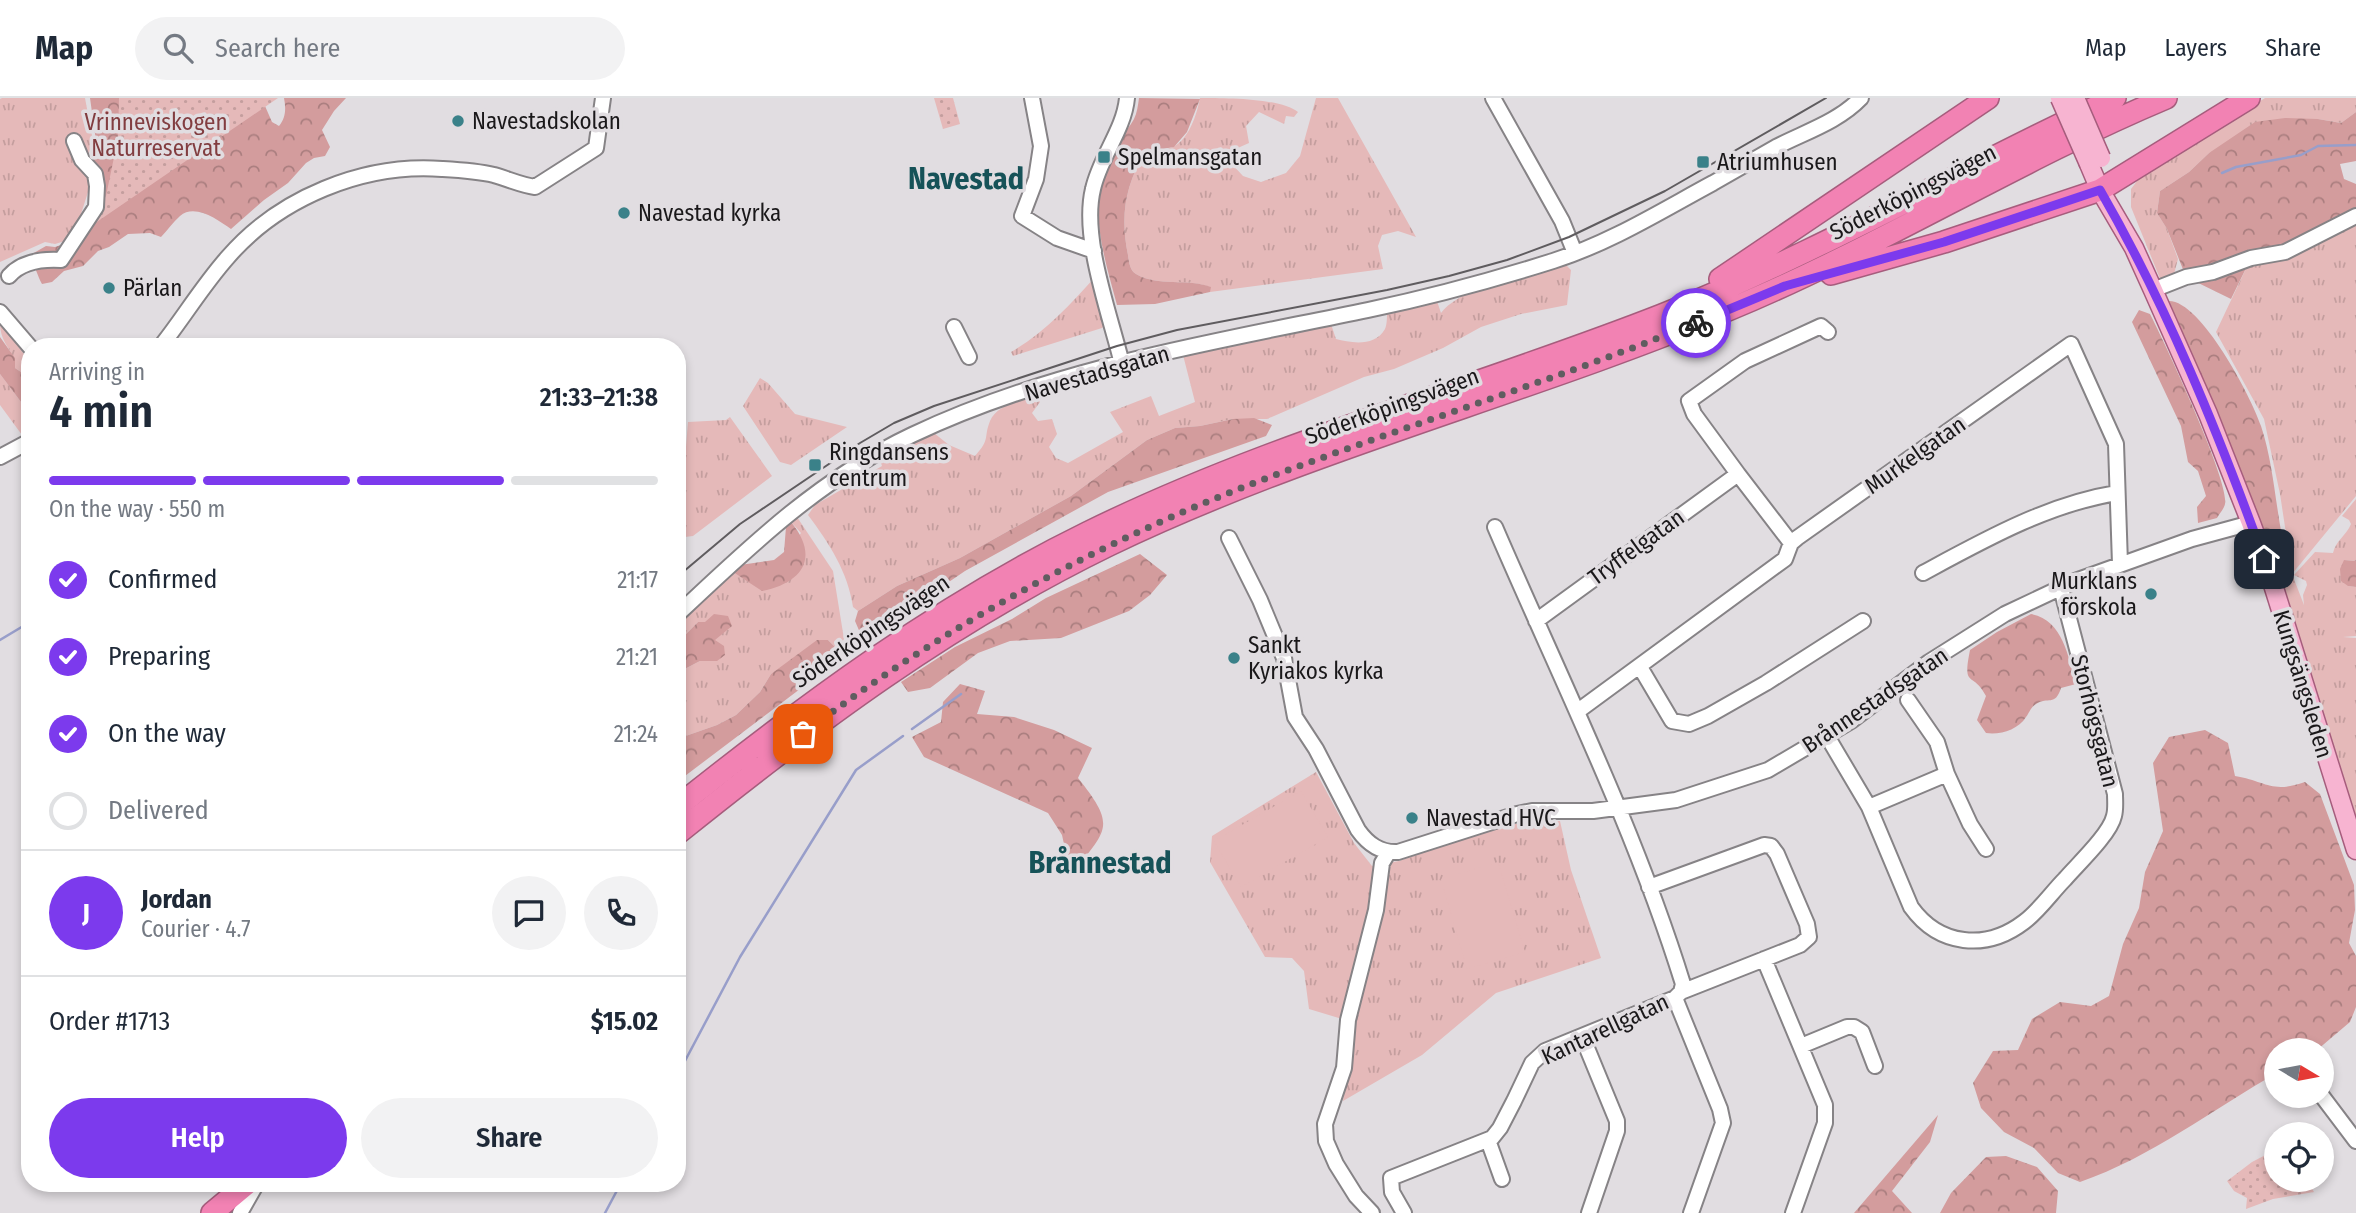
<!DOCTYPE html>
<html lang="en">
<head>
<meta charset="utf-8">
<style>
  :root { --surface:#fff; --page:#f2f2f3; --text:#1f2937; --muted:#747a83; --line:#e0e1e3; --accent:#7c3aed }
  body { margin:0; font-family:"Fira Sans Condensed",sans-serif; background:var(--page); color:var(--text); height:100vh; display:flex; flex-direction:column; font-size:26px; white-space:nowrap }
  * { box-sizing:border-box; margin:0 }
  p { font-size:23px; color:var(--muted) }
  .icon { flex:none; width:38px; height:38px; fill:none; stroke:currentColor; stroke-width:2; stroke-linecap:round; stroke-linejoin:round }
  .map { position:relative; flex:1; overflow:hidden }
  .panel { position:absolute; left:21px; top:240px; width:665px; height:854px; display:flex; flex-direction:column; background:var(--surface); border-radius:28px; box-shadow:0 4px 10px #0003 }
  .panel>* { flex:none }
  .needle { width:46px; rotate:100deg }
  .controls { position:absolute; left:2264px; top:940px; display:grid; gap:14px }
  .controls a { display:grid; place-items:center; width:70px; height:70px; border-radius:50%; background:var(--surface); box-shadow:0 4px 10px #0003; font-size:35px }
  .pin { position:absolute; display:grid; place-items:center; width:60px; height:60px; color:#fff; margin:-30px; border-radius:14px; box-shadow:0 4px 10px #0006 }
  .courier { position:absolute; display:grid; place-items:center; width:70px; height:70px; margin:-35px; border:5px solid #7c3aed; border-radius:50%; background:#fff; color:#222; box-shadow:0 2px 9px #0007 }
  .head em { font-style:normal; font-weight:600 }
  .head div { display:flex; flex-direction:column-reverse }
  .head { display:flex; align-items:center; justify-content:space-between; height:119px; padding:0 28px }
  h1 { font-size:46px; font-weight:600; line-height:52px }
  .bar { display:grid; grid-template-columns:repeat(4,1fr); gap:10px 7px; align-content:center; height:84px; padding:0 28px }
  .bar i { height:9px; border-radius:5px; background:var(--line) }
  .bar .on { background:var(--accent) }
  .bar p { grid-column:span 4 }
  .line { display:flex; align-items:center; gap:18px; padding:0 28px; border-top:2px solid var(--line) }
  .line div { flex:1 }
  .round { display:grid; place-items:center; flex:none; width:74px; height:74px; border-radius:37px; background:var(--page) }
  ol { padding:0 28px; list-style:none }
  li { display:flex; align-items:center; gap:21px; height:77px }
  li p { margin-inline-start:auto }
  li .icon { padding:7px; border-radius:50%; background:var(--accent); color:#fff; stroke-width:4 }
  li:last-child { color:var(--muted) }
  li i { width:38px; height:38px; border:4px solid var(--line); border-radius:50% }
  .button { display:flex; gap:14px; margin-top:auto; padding:14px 28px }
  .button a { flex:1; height:80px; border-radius:42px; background:var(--accent); color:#fff; font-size:28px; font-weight:600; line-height:80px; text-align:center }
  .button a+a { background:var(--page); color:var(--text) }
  header { display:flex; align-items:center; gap:42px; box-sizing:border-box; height:98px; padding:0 35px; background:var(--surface); border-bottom:2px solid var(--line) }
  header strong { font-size:33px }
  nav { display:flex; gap:38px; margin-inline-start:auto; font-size:24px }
  .search { width:490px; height:63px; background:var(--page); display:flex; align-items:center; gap:18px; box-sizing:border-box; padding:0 24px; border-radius:38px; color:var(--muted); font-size:26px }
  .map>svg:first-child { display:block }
  .grass { fill:url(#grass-tufts) }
  .forest { fill:url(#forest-crowns) }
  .park { fill:url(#park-dots) }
  .pitch { fill:#e5b9b9 }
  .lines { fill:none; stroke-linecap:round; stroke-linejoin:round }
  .stream { stroke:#989eca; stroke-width:2.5 }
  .minor-casing { stroke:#868386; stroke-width:18 }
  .major-casing { stroke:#a65d7d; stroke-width:21 }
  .highway-casing { stroke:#a65d7d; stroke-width:24 }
  .minor { stroke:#fff; stroke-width:14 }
  .major { stroke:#f7b4d1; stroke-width:18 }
  .highway { stroke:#f282b3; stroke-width:21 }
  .tram { stroke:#5f5c5f; stroke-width:2 }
  .major-bridge-casing { stroke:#a65d7d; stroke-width:21; stroke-linecap:butt }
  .major-bridge { stroke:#f7b4d1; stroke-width:18 }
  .done { stroke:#605d60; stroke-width:7; stroke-dasharray:0 12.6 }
  .route { stroke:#7c3aed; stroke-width:9 }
  .poi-dot { fill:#3a8189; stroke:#e1dde1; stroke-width:2.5 }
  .labels { text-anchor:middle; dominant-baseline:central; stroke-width:7; stroke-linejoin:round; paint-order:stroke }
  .poi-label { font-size:23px; fill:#1a181a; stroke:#e1dde1; text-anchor:start }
  .park-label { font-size:23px; fill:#823d40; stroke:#e1dde1 }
  .street-label { font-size:23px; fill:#1a181a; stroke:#e1dde1 }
  .district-label { font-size:30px; font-weight:bold; fill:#165258; stroke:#e1dde1 }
</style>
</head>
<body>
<header>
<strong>Map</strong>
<div class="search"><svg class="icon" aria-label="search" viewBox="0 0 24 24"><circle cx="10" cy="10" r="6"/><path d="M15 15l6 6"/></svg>Search here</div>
<nav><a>Map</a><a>Layers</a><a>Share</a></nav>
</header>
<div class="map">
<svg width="2356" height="1115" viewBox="0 0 2356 1115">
  <defs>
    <pattern id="grass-tufts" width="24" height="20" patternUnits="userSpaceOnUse" patternTransform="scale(1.75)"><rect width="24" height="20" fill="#e5b9b9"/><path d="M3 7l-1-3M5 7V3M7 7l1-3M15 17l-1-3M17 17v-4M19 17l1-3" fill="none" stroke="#c49e9e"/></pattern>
    <pattern id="forest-crowns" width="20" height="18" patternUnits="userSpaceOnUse" patternTransform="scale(1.75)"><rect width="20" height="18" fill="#d39c9d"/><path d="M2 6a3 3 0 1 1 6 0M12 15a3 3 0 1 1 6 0" fill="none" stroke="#aa7e7f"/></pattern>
    <pattern id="park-dots" width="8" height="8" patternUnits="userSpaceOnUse" patternTransform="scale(1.75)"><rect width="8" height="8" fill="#e5b9b9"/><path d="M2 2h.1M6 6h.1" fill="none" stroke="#c49e9e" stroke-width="1.8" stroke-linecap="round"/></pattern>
  </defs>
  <rect width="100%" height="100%" fill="#e1dde1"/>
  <path class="grass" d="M2,0H85L93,43L87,61L90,88L79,122L65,143L55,146L45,144L0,164V1Z
    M1200,0C1225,0 1280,0 1298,14L1294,19L1286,18L1284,26L1259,14L1246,28L1249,45L1231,53L1230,64L1243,78L1261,84L1286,75L1300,58L1316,0H1338L1416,139L1398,133L1382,137L1378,148L1383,171L1210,194V189C1188,180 1158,189 1136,176C1130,173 1129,164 1128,157C1120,118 1125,88 1145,54C1154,53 1165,53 1173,49C1189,41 1197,16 1200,0Z
    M2265,0H2356V14L2341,25L2318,21L2209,55L2189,74L2160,93L2157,115L2167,131L2178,161L2174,176L2161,183L2131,109V91L2140,79Z
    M2356,118V398L2292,476L2304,507L2303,497L2307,487L2306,483L2294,477L2315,454L2333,455C2336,442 2346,438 2351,426L2349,422L2342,418L2356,401V463L2344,462L2348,488L2356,489V538L2343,539L2356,540V724L2267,448L2285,443L2289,455L2280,396L2264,321L2216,234L2251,160Z
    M1566,167L1571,172L1567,207L1521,216L1481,229L1443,250L1394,271L1364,279L1267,321H1233L1200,328L1175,330L1147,342L1071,398L960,460L897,488L858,513L853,509C848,474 829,445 808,417L815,407L882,368L880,362L934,335L949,347L975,358C991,340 983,341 990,323C997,306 1023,302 1038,296L1040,304L1032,315L1038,323L1052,321L1057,336L1049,349L1056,360L1068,365L1123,334L1110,314L1151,298L1159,318L1195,304L1183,257L1330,223L1336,241C1351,245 1375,249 1385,231C1387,227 1387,219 1387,214L1436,200L1441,215C1464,186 1530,178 1566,167Z
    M1095,179L1106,226L1102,230L1013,258L1011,254C1044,235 1069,208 1095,179Z
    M0,224L30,264V290L27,278L15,270C14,249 0,248 0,224Z
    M0,276L30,316V321L21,327L24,336L22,337L0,307Z
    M760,280L768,285L795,316L847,329L791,367L780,364L743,308Z
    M730,319L772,378L693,438L677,440V402L684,373L688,324L726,322Z
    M797,419L833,473L844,541L838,552L828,542L771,576L760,594L736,617L717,627L677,641V575L700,563H716L715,542L705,524H698L686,536L677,539V528L733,474L759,490L801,435L791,424Z
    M1316,674L1354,745L1372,768L1399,763L1502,727L1560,723L1571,772L1601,860L1496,895L1422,957L1343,1003L1352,924L1309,911L1304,873L1292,860L1265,859L1210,764L1212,738Z"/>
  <path class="forest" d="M90,0H215L265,8L272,24L279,28C286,20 286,10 284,0H346L334,13L322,32L330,49L325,58L314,60L306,65L288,85L264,102L231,131C218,122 195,105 180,118C173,124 167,133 161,139L150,135L128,136L109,149L98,153L83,168L64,173L52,184L42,186C37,177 36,169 30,161L32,156L46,148L55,149L67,145L83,123L93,89L90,60L96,43Z
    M1139,0L1200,1L1187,34L1174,49L1145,54C1125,88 1120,118 1128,157C1129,164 1130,173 1136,176C1158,189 1188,180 1211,189L1210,194L1155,206L1117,207C1105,162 1087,108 1107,62C1114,46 1126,35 1134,21C1137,15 1138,7 1139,0Z
    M2356,14V63L2340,66L2344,81L2356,86V118L2285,154L2251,160L2231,201L2186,179L2167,131L2157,115L2160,93L2189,74L2209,55L2255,24L2285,20L2318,21L2341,25Z
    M2169,203C2201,203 2251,298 2261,328C2272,361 2275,399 2281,433L2264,438Z
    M2139,212L2150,216C2164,243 2230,384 2225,406C2224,411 2219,416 2217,420L2198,425L2197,409L2206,398L2198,373L2188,364L2181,328L2132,224Z
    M0,239L15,260V270L27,278L30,290V316L0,276Z
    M1254,320L1272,327L1266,338L1108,394L965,473L915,507L884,534L871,540L861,537L855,523L858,513L897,488L960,460L1071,398L1147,342L1175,330L1200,328L1233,321Z
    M791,424C820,459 803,485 762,493L733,474L740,467L774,462L784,454L786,429Z
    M1140,456L1167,477L1150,497L1129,513L1061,540L1010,543L978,555L930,590L908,594L901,584L955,549L1012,521L1046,500Z
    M2344,462L2356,463V489L2348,488L2341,483L2340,471Z
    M714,516L728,518L732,528L715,542L724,548L725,557L717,563H700L677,575L678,539L686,536L698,524H705Z
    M2031,516C2063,522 2068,558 2076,586L2061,590C2055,609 2048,598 2036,606C2030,610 2030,614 2026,619C2018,632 2000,637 1986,635L1977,622L1986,598C1973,572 1962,592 1970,552L1997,534Z
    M817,542H828L838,552L837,563L677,684V641L717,627L736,617L760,594L771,576Z
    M960,586L985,593L977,616L1014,619L1054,632L1092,650L1078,680C1119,731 1105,731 1071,778L1062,737L1048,715L924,659L912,639L941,624L943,604Z
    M2205,632L2228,645L2235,678C2266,683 2271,696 2305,684L2320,696L2354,787L2355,812L2349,845L2356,858V909L2350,924L2317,952H2277V975C2211,1012 2152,1059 2080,1084L2058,1075L2034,1050L2004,1034L1981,1010L1973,985L1993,953L2018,952L2032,921L2060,904L2091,908L2109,898L2123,846L2139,810L2145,774L2163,733L2153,665L2169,639Z
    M1938,1017L1930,1044L1892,1093L1912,1115H1854Z
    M2006,1058L2037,1069L2058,1093L2056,1115H1940L1951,1095L1986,1059Z"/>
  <path class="park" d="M119,0H278L85,132L106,98L118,40Z
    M934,0H953L960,26L943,31Z
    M2277,1051V1082H2307L2314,1094L2273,1101L2246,1111L2247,1100L2234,1093L2227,1083L2252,1064Z"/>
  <path class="pitch" d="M1301,693L1328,739L1241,789L1214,743Z
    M1498,764L1525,854L1467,871L1441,781Z"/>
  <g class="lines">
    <path class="stream" d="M2222,75L2236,69L2301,57L2318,48L2356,47
      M0,542L30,524
      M912,631L961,596
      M677,978L740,859L856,672L903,638
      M605,1115L621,1085"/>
    <g class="minor-casing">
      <path id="minor" d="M1032,0L1041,48L1036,81L1022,118L1057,140L1094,153
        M1493,0L1562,123L1575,155
        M9,178C22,163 43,161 61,162L96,109L97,88L95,76L82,62L74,43
        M2153,192L2186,179L2213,174L2251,160L2285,154L2356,118
        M0,214L30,249
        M954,229L969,259
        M161,248C184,219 203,187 228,159C279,100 363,65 442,71C459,72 477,73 494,77C508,81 521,87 535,89L596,50L603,0
        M1122,266C1110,216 1081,140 1093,91C1100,59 1124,32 1127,0
        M0,359L30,343
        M1738,376L1791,445
        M1229,440L1260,502L1284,560L1295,619L1316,651L1358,732C1368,746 1380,755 1398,754L1517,716L1532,713H1593L1676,702L1768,672L1851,623L1929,564L2005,516L2075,483L2192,441L2251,425
        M1923,475C1984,442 2048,406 2117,395
        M677,517C749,449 821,380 912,337C1055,269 1215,244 1368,212C1430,199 1493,182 1553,163C1610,145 1661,113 1713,85C1734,73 1755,61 1776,49C1805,34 1838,24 1861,0
        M1536,523L1738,376L1694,316L1689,303L1745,263L1821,228L1828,234
        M1640,569L1672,623L1689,626L1708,618L1766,585L1863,523
        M1908,602L1937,644L1947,676L1970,726L1986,751
        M1578,613L1785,461L1791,445L1797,440L2071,246L2116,346L2120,466
        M1827,638L1869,709L1911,809C1939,848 1986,853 2024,824C2039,813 2052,794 2065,781C2078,766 2110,736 2114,718C2116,711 2115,703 2115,696L2061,490
        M1869,709L1947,676
        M1649,789L1764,747L1771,748L1777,756L1807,826L1809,839L1800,847L1681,894
        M1764,861L1825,1007V1025L1793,1115
        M1675,900L1720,1011L1723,1025L1691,1115
        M1582,938L1617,1023V1033L1589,1115
        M1801,948L1847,929H1854L1862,934L1875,968
        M2322,998L2356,1043
        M1488,1042L1502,1081
        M240,1115L257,1085
        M1372,1115L1356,1098L1336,1066L1326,1043L1325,1026L1344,970L1348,922L1376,812L1382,765L1388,755
        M1404,1115L1392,1094L1391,1080L1492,1040L1500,1030L1514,1003L1532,965L1545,953L1675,900L1681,894L1683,886C1634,728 1560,580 1495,429"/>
    </g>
    <g class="major-casing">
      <path id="major" d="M2089,66L2100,92L2134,150L2153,192L2208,316L2251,425L2270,477L2356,752"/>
    </g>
    <g class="highway-casing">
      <path id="highway" d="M1831,176L1944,144L2100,92L2249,0
        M1720,181L1988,0
        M677,709C806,606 938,508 1087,435C1271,344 1471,292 1662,217C1818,155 1963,71 2115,0
        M677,736C815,625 949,525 1109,447C1308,351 1524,297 1728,212C1878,150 2016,63 2166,0
        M212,1115L248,1085"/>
    </g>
    <use href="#minor" class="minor"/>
    <use href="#major" class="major"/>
    <use href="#highway" class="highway"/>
    <path class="tram" d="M677,479L740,426L860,345L894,325L934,308L1117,248L1177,232L1387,192L1449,178L1507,162L1569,139L1665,93L1826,0"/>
    <g class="major-bridge-casing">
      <path id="major-bridge" d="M2060,0L2089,66
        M2075,0L2101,60"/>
    </g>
    <use href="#major-bridge" class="major-bridge"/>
  </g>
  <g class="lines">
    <path class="done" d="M803,636C940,531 1093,447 1254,385C1400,329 1551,284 1696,225"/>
    <path class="route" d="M1696,225L1785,188L1944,144L2100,92C2167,208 2218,334 2264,461"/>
  </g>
  <g class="poi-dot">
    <circle cx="458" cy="23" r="7"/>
    <rect x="1097" y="52" width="14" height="14" rx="3.5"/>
    <rect x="1696" y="57" width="14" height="14" rx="3.5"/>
    <circle cx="624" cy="115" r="7"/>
    <circle cx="109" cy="190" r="7"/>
    <rect x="808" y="360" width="14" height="14" rx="3.5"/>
    <circle cx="2151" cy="496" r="7"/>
    <circle cx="1234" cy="560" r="7"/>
    <circle cx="1412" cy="720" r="7"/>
  </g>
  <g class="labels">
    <g class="poi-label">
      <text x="472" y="23">Navestadskolan</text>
      <text x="1118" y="59">Spelmansgatan</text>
      <text x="1717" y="64">Atriumhusen</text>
      <text x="638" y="115">Navestad kyrka</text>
      <text x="123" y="190">Pärlan</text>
      <text x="829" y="354">Ringdansens<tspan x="829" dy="26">centrum</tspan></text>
      <text x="2137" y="483" text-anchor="end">Murklans<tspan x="2137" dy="26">förskola</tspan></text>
      <text x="1248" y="547">Sankt<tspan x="1248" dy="26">Kyriakos kyrka</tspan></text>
      <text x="1426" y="720">Navestad HVC</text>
    </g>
    <g class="park-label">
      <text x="156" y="24">Vrinneviskogen<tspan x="156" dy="26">Naturreservat</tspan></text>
    </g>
    <g class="street-label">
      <text transform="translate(1913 94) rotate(-27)">Söderköpingsvägen</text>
      <text transform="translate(1097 275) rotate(-16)">Navestadsgatan</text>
      <text transform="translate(1392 308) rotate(-20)">Söderköpingsvägen</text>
      <text transform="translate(1915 357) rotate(-35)">Murkelgatan</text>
      <text transform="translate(1636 449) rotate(-36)">Tryffelgatan</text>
      <text transform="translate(871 533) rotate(-34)">Söderköpingsvägen</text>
      <text transform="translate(2303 586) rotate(73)">Kungsängsleden</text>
      <text transform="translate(1875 602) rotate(-34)">Brånnestadsgatan</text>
      <text transform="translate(2095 623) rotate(76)">Storhögsgatan</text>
      <text transform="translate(1605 931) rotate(-25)">Kantarellgatan</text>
    </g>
    <g class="district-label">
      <text x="966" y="81">Navestad</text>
      <text x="1100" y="765">Brånnestad</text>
    </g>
  </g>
</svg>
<div class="controls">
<a><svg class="needle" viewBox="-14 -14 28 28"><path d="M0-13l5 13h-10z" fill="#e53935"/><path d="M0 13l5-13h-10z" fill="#747a83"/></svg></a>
<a><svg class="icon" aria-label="locate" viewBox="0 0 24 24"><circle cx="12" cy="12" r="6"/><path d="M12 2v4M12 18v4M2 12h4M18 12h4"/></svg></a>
</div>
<div class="pin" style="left:803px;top:636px;background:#ea580c"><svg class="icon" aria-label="bag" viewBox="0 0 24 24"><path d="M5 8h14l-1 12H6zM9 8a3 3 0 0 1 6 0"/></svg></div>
<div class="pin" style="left:2264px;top:461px;background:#1f2937"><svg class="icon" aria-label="home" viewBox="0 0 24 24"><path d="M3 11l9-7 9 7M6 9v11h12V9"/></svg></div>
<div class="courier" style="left:1696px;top:225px"><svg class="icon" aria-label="bike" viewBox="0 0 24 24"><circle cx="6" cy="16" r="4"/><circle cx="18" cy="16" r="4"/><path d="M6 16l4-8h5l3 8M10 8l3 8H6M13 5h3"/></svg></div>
<section class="panel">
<div class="head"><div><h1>4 min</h1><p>Arriving in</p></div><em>21:33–21:38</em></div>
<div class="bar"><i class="on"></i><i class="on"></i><i class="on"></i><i></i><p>On the way · 550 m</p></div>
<ol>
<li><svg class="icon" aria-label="check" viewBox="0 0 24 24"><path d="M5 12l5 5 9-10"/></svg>Confirmed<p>21:17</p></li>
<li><svg class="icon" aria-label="check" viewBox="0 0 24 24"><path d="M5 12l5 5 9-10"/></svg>Preparing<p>21:21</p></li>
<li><svg class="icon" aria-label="check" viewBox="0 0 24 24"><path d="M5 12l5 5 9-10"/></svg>On the way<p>21:24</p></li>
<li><i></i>Delivered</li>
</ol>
<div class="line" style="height:126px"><b class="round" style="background:var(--accent);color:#fff">J</b><div><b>Jordan</b><p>Courier · 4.7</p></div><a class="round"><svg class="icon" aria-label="chat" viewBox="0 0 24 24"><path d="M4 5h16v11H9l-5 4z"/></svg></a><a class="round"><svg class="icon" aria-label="phone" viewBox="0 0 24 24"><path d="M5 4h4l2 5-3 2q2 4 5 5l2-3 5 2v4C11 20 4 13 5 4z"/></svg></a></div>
<div class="line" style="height:91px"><div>Order #1713</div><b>$15.02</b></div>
<div class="button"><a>Help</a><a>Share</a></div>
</section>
</div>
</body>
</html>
